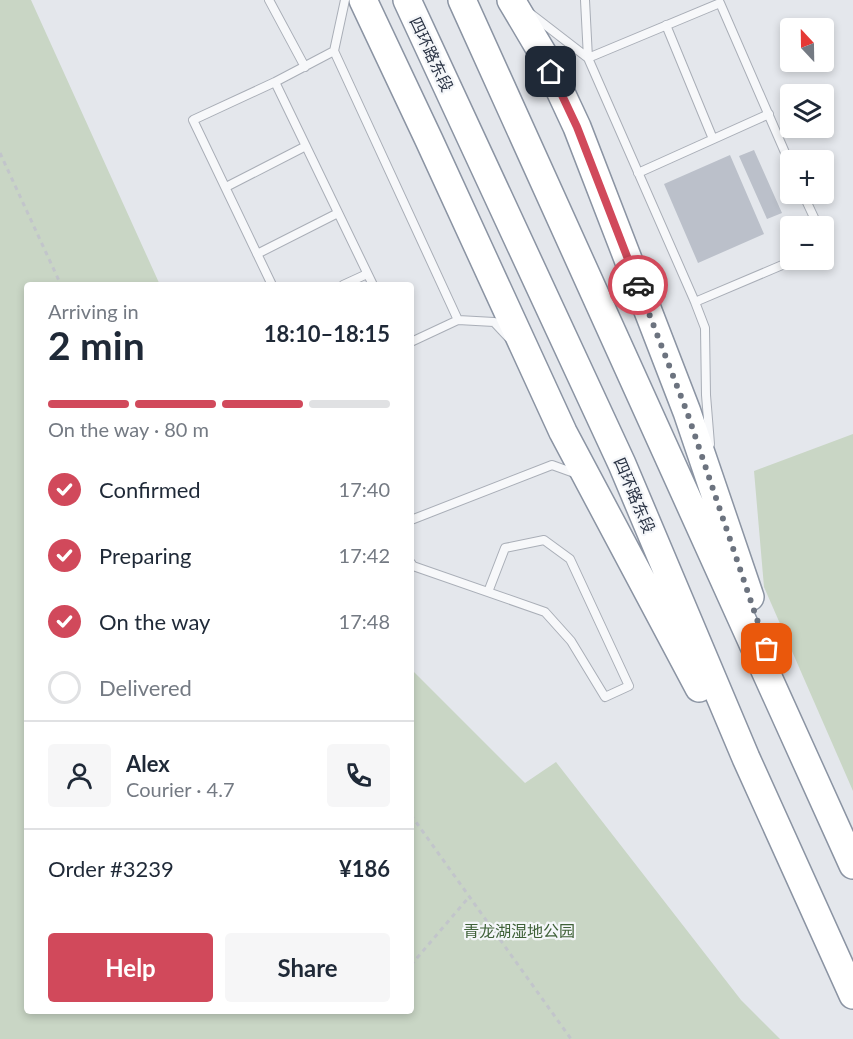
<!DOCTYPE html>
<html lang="en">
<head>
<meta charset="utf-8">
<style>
  :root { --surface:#fff; --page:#f6f6f7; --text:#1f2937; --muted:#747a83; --line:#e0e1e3; --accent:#d1495b }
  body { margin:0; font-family:Lato,"Noto Sans SC",sans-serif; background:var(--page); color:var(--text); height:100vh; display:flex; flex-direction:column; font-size:22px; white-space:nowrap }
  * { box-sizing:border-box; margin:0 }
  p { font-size:20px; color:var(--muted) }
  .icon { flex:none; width:33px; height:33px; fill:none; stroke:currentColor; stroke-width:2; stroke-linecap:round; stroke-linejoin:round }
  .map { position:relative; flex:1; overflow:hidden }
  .drawer { position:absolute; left:24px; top:282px; width:390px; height:732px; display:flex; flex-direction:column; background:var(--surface); border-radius:6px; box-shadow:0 3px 9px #0003 }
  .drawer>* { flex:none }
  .needle { width:39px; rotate:338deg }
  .buttons { position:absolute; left:780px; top:18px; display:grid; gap:12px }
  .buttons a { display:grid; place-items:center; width:54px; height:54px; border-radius:6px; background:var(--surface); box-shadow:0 3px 9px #0003; font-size:30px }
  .pin { position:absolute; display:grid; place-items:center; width:51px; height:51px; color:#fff; margin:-26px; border-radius:12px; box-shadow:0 3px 9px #0006 }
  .courier { position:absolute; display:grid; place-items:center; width:60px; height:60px; margin:-30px; border:4px solid #d1495b; border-radius:50%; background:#fff; color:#222; box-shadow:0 2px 8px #0007 }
  .head em { font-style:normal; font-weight:700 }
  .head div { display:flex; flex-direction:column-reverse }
  .head { display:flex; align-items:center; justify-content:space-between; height:102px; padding:0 24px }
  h1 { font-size:39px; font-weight:700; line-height:45px }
  .bar { display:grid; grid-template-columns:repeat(4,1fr); gap:9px 6px; align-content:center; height:72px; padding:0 24px }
  .bar i { height:8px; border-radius:4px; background:var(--line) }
  .bar .on { background:var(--accent) }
  .bar p { grid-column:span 4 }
  .line { display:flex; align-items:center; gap:15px; padding:0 24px; border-top:2px solid var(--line) }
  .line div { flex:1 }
  .round { display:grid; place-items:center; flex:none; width:63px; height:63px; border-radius:6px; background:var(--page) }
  ol { padding:0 24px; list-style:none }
  li { display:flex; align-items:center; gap:18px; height:66px }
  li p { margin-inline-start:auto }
  li .icon { padding:6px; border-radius:50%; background:var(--accent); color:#fff; stroke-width:4 }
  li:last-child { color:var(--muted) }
  li i { width:33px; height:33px; border:3px solid var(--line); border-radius:50% }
  .primary-button { display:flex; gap:12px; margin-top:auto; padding:12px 24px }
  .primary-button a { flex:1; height:69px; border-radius:6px; background:var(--accent); color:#fff; font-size:24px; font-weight:700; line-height:69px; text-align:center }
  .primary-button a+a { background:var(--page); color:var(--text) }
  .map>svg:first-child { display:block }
  .green { fill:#c9d6c5 }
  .building { fill:#bbc0ca }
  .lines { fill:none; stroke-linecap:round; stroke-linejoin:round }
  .service-casing { stroke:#a9aeb7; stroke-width:10 }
  .motorway-casing { stroke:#8b94a3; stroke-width:30 }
  .path { stroke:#c2c5cb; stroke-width:3; stroke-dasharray:4.5 4.5; stroke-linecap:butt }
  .service { stroke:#f7f8fa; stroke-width:8 }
  .motorway { stroke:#fff; stroke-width:27 }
  .done { stroke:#6c737f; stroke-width:6; stroke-dasharray:0 10.8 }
  .route { stroke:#d1495b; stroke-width:8 }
  .labels { text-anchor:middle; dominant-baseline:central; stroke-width:4.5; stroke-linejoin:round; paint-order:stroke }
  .street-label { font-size:16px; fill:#2b3445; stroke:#f4f6f9 }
  .park-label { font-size:16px; fill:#3f6138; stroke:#f4f6f9 }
</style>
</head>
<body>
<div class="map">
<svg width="853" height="1039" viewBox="0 0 853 1039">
  <rect width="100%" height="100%" fill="#e4e7ec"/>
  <path class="green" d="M0,0H31L160,285H27V1011H411V669L525,783L556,762L741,1000L780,1039H0Z
    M853,434V791L764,587L754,471Z"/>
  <path class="building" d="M754,150L782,213L767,219L739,156Z
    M730,155L764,234L698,263L664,184Z"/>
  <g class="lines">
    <g class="service-casing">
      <path id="service" d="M269,0L305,67
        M585,0L588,58L720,3L790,164
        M531,14L588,58L695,302L705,328L706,395L710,444
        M666,25L713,139
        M334,51L458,320L494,322L508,337
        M275,82L373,285
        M638,173L769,114
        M226,187L306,146
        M803,194L818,226
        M824,239L826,246L824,247
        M257,254L338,213
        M272,285L193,120L275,82L334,51L345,0
        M343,285L367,274
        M695,302L794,260
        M411,342L458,320
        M411,520L552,465L577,474
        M411,563L413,566L545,612L571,641L605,697L629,686L570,559L544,540L505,548L488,592"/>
    </g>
    <g class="motorway-casing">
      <path id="motorway" d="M363,0L429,140L563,432L699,688
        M407,0L622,464L746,758L853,995
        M462,0L853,865
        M511,0L543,54L577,127L687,412L750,597"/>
    </g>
    <path class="path" d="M0,153L61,285
      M411,815L571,1039
      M411,965L469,897"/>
    <use href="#service" class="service"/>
    <use href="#motorway" class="motorway"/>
  </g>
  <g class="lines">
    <path class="done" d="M638,285L687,412L767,649"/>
    <path class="route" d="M551,72L577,127L638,285"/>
  </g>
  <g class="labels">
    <g class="street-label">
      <text transform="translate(432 54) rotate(65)">四环路东段</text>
      <text transform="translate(635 495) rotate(67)">四环路东段</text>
    </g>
    <g class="park-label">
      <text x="519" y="930">青龙湖湿地公园</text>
    </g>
  </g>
</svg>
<div class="buttons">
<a><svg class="needle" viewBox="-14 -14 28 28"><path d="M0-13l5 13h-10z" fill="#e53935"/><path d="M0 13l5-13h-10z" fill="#747a83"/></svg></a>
<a><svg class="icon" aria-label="layers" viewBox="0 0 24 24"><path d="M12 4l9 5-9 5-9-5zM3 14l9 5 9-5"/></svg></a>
<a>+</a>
<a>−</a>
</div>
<div class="pin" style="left:767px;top:649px;background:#ea580c"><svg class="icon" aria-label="bag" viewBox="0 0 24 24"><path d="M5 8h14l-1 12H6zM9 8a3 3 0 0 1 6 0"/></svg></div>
<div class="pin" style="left:551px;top:72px;background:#1f2937"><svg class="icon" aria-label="home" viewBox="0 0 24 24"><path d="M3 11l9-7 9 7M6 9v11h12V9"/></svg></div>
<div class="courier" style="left:638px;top:285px"><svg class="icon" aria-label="car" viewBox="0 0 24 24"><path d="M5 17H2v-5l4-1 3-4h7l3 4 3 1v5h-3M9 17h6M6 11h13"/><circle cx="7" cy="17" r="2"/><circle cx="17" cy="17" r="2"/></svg></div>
<section class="drawer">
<div class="head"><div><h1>2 min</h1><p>Arriving in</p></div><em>18:10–18:15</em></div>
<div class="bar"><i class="on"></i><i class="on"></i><i class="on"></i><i></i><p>On the way · 80 m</p></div>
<ol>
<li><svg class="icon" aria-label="check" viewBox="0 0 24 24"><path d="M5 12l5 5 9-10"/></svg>Confirmed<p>17:40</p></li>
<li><svg class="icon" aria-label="check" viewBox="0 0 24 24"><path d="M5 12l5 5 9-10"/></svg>Preparing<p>17:42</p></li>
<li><svg class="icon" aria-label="check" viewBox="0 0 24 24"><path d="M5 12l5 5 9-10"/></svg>On the way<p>17:48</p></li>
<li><i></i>Delivered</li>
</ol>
<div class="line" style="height:108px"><a class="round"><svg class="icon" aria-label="person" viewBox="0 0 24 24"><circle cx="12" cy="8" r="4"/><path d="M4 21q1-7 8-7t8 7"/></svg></a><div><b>Alex</b><p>Courier · 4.7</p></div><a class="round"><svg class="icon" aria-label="phone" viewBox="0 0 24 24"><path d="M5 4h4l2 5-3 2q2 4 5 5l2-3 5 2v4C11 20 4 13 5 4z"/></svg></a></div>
<div class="line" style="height:78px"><div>Order #3239</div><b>¥186</b></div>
<div class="primary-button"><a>Help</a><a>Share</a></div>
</section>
</div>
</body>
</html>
